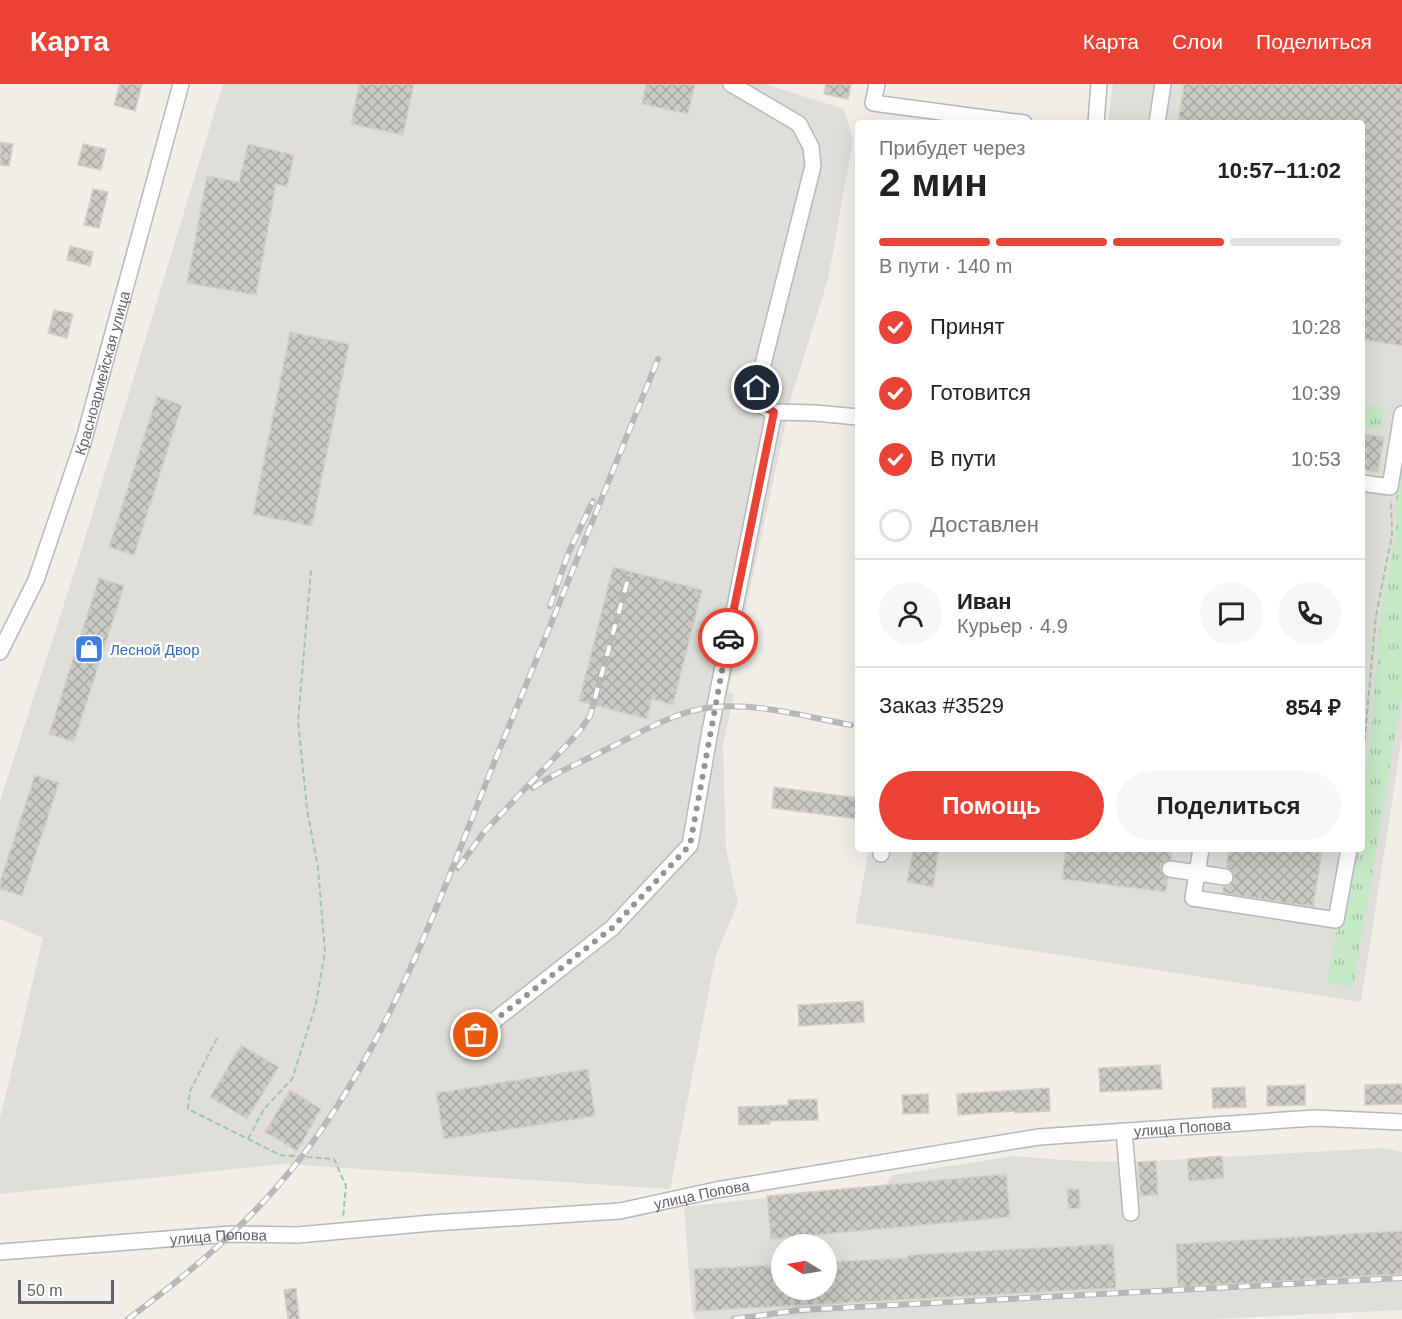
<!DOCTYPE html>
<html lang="ru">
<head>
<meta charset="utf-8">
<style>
  :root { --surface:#fff; --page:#f6f6f6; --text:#222; --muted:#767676; --line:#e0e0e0; --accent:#ea4335 }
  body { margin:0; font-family:Helvetica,sans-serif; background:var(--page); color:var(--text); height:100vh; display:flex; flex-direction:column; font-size:22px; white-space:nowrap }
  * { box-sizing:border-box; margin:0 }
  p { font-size:20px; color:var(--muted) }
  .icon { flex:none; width:33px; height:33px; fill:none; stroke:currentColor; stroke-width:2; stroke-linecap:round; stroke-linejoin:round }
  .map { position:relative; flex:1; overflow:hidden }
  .drawer { position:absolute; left:855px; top:36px; width:510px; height:732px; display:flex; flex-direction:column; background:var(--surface); border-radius:6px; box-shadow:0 6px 24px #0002 }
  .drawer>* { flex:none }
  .needle { width:39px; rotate:281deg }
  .controls { position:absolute; left:771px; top:1150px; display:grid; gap:12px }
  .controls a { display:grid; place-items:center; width:66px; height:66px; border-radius:50%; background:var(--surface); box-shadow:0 6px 24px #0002; font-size:30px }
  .scale { position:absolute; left:18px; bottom:15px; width:96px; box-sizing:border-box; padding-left:6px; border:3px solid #5f6368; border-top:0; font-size:16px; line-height:21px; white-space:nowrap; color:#5f6368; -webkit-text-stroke:4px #fff; paint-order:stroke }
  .pin { position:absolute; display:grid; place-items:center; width:51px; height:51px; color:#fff; margin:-26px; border:3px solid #fff; border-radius:50%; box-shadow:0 2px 6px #0007 }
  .courier { position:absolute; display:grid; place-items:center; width:60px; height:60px; margin:-30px; border:4px solid #ea4335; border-radius:50%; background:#fff; color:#222; box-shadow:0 2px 8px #0007 }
  .overview em { font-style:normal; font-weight:700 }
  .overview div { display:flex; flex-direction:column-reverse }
  .overview { display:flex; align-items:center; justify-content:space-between; height:102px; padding:0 24px }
  h1 { font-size:39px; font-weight:700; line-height:45px }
  .bar { display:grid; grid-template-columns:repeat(4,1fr); gap:9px 6px; align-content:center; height:72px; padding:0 24px }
  .bar i { height:8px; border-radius:4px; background:var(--line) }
  .bar .current { background:var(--accent) }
  .bar p { grid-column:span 4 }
  .line { display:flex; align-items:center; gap:15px; padding:0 24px; border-top:2px solid var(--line) }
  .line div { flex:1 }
  .round { display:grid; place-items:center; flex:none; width:63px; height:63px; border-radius:32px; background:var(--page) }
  ol { padding:0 24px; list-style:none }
  li { display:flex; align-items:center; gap:18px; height:66px }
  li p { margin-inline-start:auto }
  li .icon { padding:6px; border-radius:50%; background:var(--accent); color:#fff; stroke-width:4 }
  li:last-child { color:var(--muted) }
  li i { width:33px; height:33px; border:3px solid var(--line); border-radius:50% }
  .primary-button { display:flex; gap:12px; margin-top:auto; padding:12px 24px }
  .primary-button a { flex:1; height:69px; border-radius:36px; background:var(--accent); color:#fff; font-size:24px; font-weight:700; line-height:69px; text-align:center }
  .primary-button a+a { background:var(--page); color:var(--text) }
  header { display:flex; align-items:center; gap:36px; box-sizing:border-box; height:84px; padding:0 30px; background:var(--accent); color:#fff }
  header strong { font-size:28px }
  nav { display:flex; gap:33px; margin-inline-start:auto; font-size:21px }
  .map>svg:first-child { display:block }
  .industrial { fill:#e0deda; fill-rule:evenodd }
  .grass { fill:url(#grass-tufts) }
  .building { fill:url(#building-cross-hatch); stroke:#d6d1c6; stroke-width:1.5 }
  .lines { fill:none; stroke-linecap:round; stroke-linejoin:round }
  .minor-casing { stroke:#b5b8bc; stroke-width:18 }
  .path { stroke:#9cc7a9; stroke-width:2; stroke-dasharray:6 3; stroke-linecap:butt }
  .minor { stroke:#fff; stroke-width:15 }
  .rail-casing { stroke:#b6b7b8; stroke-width:6 }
  .rail { stroke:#fff; stroke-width:4; stroke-dasharray:11; stroke-linecap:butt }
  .done { stroke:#929495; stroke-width:6; stroke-dasharray:0 10.8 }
  .route { stroke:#ea4335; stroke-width:8 }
  .labels { text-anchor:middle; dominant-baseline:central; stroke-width:5; stroke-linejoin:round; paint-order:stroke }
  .street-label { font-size:15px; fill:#5f6368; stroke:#fff }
  .shop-label { font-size:15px; fill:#366cbe; stroke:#fff; text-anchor:start }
</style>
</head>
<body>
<header>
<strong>Карта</strong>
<nav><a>Карта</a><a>Слои</a><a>Поделиться</a></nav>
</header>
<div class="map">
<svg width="1402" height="1235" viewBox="0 0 1402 1235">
  <defs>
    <pattern id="grass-tufts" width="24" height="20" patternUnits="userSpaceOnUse" patternTransform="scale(1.5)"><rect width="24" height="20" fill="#c5e8c5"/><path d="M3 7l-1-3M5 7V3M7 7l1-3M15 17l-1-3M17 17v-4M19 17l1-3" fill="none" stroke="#a3c0a4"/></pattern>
    <pattern id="building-cross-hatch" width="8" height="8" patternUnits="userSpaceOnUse" patternTransform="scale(1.5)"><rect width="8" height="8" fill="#cccac5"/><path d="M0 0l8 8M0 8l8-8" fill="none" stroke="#a9a8a4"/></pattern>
  </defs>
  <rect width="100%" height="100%" fill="#f1efe8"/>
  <path class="industrial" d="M223,0H765L844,25L853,56L828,195L791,314L728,608L734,610L723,662L726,764L738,819L716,871L670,1105L283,1080L0,1110V1035L43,854L0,835V717L78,477Z
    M1113,0H1402V653L1361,918L855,839L869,765H1362V39H1108Z
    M1382,1064L1402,1068V1226L1211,1235H695L692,1226L684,1123L885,1101L893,1091L1014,1072L1077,1077L1133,1078ZM782,1161H826V1206H782Z"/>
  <path class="grass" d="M1362,321L1385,324L1382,345L1362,343Z
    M1402,370V613L1353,903L1327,899L1352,765H1362V708L1370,663L1381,530L1396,450V403Z"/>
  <path class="building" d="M120,0H142L135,27L114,21Z
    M359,0H414L403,51L351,40Z
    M646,0H695L688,30L642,20Z
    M826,0H851L848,15L824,10Z
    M1184,0H1402V262L1362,255V39H1178Z
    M0,58L13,60L9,82L0,81Z
    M83,60L106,65L101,86L78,81Z
    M248,60L294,71L287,103L276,100L256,211L187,199L207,92L239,98Z
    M93,105L108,108L99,144L84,141Z
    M70,162L93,168L90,182L67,176Z
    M54,226L73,230L67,254L48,249Z
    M290,248L349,260L312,442L253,430Z
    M157,312L182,321L134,471L109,463Z
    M1362,350L1384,353L1378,388L1362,385Z
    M613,483L702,506L673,621L652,615L647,635L579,617Z
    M99,494L124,502L74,658L49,650Z
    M35,691L59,699L22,812L0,805V798Z
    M774,703L858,714V735L772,724Z
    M913,765H939L933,803L907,798Z
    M1066,765H1172L1171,775L1163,779L1160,784L1164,792L1168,795L1166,808L1062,795Z
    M1229,765H1294L1322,769L1313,823L1222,809L1223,803L1229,802L1234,795V789L1226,783Z
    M863,917L864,938L799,942L798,921Z
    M241,961L279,983L247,1035L210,1013Z
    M1160,981L1162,1005L1100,1008L1099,984Z
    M588,985L595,1032L444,1055L436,1009Z
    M1402,1000V1020L1365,1021V1001Z
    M1305,1001V1021L1267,1022V1002Z
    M1245,1003L1246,1023L1213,1024L1212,1004Z
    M1049,1004L1050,1027L1015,1029V1027L958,1031L957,1010Z
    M290,1006L321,1025L297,1067L265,1048Z
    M928,1010L929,1029L903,1030L902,1011Z
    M817,1015L818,1036L770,1037V1040L739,1041L738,1023L788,1021V1016Z
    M1222,1072L1224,1094L1189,1097L1187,1075Z
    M1156,1077L1158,1111L1140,1112L1138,1078Z
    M1006,1090L1010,1133L771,1155L767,1112Z
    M1067,1105H1079L1080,1124L1068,1125Z
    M1402,1147V1190L1178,1203L1176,1160Z
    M1113,1160L1116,1204L696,1227L694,1185L782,1181V1206H826V1178L908,1174V1171Z
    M296,1204L299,1235H288L284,1206Z"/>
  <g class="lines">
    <g class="minor-casing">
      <g id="minor">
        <path d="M877,0L873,19L1024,39"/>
        <path d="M1096,39L1099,0"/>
        <path d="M1157,39L1163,0"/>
        <path d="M774,328L815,329L858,333"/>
        <path d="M1362,399L1390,403L1402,330"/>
        <path id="s1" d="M0,568L36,496L84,355L181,0"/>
        <path d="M1201,765L1193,814L1336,836L1349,765"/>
        <path d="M881,770L882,765"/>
        <path d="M1170,785L1225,793"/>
        <path d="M476,951L612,844L690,761L710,647L774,328L752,317L757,304L813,82L811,63L799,40L731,0"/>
        <path d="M1124,1047L1131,1129"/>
        <path id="s2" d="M0,1168L231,1150L297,1151L432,1139L620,1127L716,1106L1039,1053L1315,1034L1402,1038"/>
      </g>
    </g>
    <path class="path" d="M1362,684L1376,532L1392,451L1391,416
      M217,954L190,1007L188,1025L280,1071L334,1075L346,1102L343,1134
      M248,1055L264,1025L292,995L316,920L325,868L318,784L307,725L298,637L311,486"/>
    <use href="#minor" class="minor"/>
    <g class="rail-casing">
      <path id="rail" d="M550,522L568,470L593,417
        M533,704C554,689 578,680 601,668C637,651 675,626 715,623C760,619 807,633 851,641
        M458,784L484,748L579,648L590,632L628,495
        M128,1235C180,1196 232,1154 275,1105C384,982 437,819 498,669C552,538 605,407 658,275
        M734,1235L800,1226L1402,1194"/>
    </g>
    <use href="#rail" class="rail"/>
  </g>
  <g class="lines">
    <path class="done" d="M476,951L612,844L690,761L728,554"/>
    <path class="route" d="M728,554L774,328L752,317L757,304"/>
  </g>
  <defs>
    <g id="shop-square" transform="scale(1.5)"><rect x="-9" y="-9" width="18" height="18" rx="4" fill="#3f7fe0" stroke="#fff"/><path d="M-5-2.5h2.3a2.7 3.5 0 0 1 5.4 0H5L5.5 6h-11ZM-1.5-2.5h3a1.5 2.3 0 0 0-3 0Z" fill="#fff"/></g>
  </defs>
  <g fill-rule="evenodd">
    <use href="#shop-square" x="89" y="565"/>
  </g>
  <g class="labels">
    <g class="street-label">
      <text stroke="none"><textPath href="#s1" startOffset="298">Красноармейская улица</textPath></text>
      <text stroke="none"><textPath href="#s2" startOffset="1191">улица Попова</textPath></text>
      <text stroke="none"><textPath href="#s2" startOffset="705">улица Попова</textPath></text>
      <text stroke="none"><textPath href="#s2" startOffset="219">улица Попова</textPath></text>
    </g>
    <g class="shop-label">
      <text x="110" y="565">Лесной Двор</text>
    </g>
  </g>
</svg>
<div class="controls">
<a><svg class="needle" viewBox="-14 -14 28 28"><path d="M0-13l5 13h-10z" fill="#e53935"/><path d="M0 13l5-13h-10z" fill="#767676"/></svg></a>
</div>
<div class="scale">50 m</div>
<div class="pin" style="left:476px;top:951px;background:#ea580c"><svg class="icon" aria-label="bag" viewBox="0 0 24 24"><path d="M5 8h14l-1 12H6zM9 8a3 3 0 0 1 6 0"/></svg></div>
<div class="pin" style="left:757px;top:304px;background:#1f2937"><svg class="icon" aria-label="home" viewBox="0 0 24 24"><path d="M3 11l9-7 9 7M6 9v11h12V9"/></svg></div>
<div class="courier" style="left:728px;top:554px"><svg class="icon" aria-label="car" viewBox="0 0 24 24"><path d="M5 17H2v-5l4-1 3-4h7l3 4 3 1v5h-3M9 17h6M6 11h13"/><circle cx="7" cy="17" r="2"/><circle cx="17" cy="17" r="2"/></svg></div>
<section class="drawer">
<div class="overview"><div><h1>2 мин</h1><p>Прибудет через</p></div><em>10:57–11:02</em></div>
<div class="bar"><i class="current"></i><i class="current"></i><i class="current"></i><i></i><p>В пути · 140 m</p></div>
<ol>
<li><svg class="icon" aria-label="check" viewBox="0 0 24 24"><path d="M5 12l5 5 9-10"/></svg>Принят<p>10:28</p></li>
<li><svg class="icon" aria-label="check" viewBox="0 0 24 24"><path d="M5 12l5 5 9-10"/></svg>Готовится<p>10:39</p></li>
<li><svg class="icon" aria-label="check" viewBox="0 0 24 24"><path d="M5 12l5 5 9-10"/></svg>В пути<p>10:53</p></li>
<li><i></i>Доставлен</li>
</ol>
<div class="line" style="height:108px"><a class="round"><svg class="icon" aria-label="person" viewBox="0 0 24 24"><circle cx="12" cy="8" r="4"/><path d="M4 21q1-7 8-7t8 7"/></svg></a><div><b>Иван</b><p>Курьер · 4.9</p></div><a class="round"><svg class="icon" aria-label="chat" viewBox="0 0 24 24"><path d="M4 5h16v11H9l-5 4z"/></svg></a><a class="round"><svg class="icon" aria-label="phone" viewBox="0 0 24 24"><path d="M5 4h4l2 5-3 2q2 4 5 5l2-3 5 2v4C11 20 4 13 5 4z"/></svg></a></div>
<div class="line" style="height:78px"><div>Заказ #3529</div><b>854 ₽</b></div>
<div class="primary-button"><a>Помощь</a><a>Поделиться</a></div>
</section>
</div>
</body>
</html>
